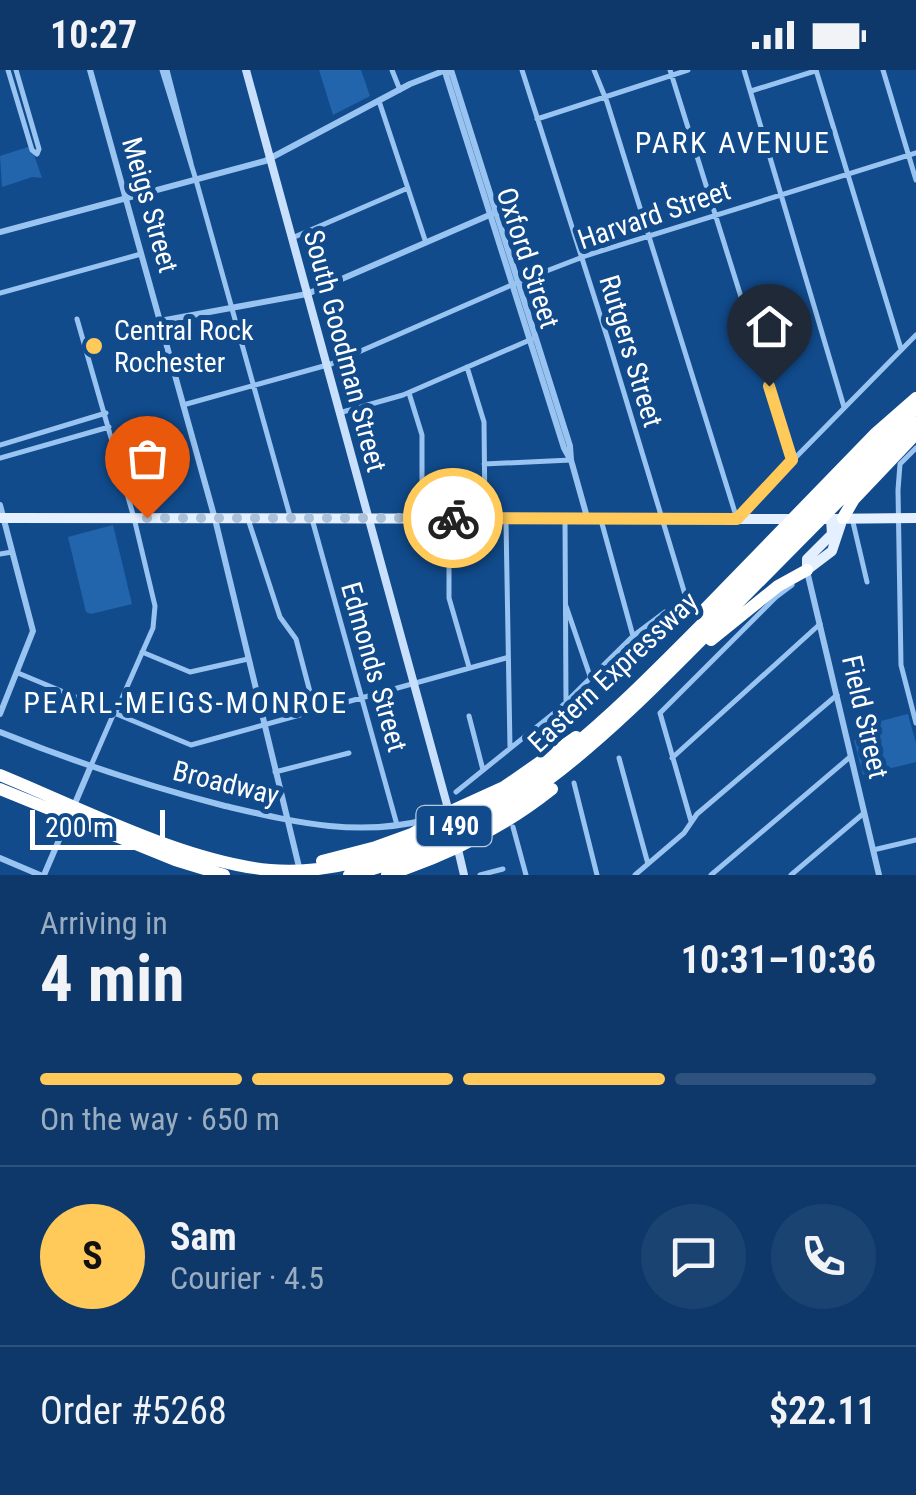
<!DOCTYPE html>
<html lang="en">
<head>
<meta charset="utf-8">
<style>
  :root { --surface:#0d3869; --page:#1b4371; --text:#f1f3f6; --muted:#9aacc0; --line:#2d527d; --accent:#ffca5a }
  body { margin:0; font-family:"Roboto Condensed",sans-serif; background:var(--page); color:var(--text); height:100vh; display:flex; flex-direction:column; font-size:38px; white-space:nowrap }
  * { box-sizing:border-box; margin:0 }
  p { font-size:32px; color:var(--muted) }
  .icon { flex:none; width:55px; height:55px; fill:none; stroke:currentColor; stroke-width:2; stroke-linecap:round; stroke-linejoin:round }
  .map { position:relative; height:805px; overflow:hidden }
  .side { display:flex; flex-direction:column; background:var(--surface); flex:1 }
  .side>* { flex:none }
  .scale { position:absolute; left:30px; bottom:25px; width:135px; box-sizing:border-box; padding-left:10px; border:5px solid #fff; border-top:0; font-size:28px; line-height:35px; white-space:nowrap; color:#fff; -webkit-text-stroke:8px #114b8c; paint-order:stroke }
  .pin { position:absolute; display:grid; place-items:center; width:85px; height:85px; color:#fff; margin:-102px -42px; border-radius:50% 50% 50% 0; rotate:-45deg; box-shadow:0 0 10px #0007 }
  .pin .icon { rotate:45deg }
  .courier { position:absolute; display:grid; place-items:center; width:100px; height:100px; margin:-50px; border:8px solid #ffca5a; border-radius:50%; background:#fff; color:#222; box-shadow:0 2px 12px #0007 }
  .summary em { font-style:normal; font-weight:700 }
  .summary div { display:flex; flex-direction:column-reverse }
  .summary { display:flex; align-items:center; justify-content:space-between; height:170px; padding:0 40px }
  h1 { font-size:65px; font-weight:700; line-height:75px }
  .bar { display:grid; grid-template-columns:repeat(4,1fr); gap:15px 10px; align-content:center; height:120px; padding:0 40px }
  .bar i { height:12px; border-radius:8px; background:var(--line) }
  .bar .current { background:var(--accent) }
  .bar p { grid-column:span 4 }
  .line { display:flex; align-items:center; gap:25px; padding:0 40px; border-top:2px solid var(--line) }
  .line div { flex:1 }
  .round { display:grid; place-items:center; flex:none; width:105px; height:105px; border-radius:52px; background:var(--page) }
  .status { display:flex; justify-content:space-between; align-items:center; height:70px; padding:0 50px; background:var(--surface); direction:ltr }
  .status svg { height:28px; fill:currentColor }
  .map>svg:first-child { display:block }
  .green { fill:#2365ac }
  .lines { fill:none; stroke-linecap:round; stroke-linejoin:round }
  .minor { stroke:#99c4f1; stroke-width:5 }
  .tertiary { stroke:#99c4f1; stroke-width:6 }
  .secondary { stroke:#c8e0fc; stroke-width:8 }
  .primary { stroke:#e4efff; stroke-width:10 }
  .motorway { stroke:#fff; stroke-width:12 }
  .done { stroke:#acc0d7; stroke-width:10; stroke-dasharray:0 18 }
  .route { stroke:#ffca5a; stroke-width:12 }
  .poi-dot { fill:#ffca5a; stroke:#114b8c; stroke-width:4 }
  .labels { text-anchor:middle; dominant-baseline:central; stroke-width:10; stroke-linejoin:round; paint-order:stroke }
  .shield { fill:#114b8c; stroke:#b8c9dc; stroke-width:2.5 }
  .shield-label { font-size:25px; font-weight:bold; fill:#fff }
  .street-label { font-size:28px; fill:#fff; stroke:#114b8c }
  .poi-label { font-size:28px; fill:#fff; stroke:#114b8c; text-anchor:start }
  .neighbourhood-label { font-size:30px; letter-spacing:2.5px; fill:#fff; stroke:#114b8c }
</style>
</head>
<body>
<div class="status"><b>10:27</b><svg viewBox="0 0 49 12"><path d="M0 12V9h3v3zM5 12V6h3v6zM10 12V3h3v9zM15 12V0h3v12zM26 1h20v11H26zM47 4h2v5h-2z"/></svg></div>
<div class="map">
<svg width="916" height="805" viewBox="0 0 916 805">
  <rect width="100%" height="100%" fill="#114b8c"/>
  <path class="green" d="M319,0H361L370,26L333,45Z
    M31,76L42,108L32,107L2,117L0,86Z
    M113,455L132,534L91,544L86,542L68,467Z
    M908,644L916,673V692L863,705L854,670L875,665L873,653Z"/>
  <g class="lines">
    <path class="minor" d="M8,0L32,80L37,84L39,79L16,0
      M162,0L196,110L290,446
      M167,0L191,93
      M392,0L400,20
      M522,0L608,270L687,531
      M594,0L607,32L737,449
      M670,0L792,390
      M744,0L844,337
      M816,0L901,279
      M883,0L916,110
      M751,21L815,1
      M379,31L426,173
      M537,49L688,0
      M292,168L408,118
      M0,223L141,184
      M77,249L134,448L155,536L153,558L115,644
      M467,297L484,352L485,446
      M409,323L422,365V448
      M183,335L331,294L523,210L588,185L916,83
      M339,343L403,325L532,269
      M0,375L106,343
      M916,378L900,394L898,420L901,595L916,653
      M0,388L109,357
      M484,394L571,390
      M125,415L152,410
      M738,446L916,265
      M852,448L867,512
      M248,449L280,547L296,569L315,641
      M312,449L397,755
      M565,450L566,632
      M601,450L633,566
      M449,451V528L469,597
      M506,452L510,678
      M0,484L12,482
      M566,536L590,606
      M142,582L190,602L248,589
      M18,603L191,675L506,588
      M469,646L483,700
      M619,688L648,794
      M672,688L820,554
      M90,698L114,643
      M275,702L349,683
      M574,713L597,805
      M456,722L559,639L633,566L665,542
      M691,751L660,643L776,527L792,515
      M513,757L526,805
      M873,780L916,770
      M480,805L503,799
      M635,805L684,763L697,744L837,625
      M711,805L850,687
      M791,805L864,743"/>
    <path class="tertiary" d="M90,0L215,449L300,801
      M449,0L446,5L564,378L570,389
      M451,0L570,376L571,390L587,447
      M0,162L265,91L410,14L446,0
      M160,251L307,224L494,143
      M0,435L33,561L0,644
      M807,501L879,805
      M0,662C74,692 147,716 225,736C294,752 358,768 429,749
      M73,738L90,698
      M0,788L40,805
      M44,805L68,749"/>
    <path class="secondary" d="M246,0L449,742
      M457,775L464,805"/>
    <path class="primary" d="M0,448L795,449
      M817,449L916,448
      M807,500L832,481L843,448
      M807,500V489L832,464L831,449"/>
    <path class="motorway" d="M843,448L854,429L913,367
      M705,539L876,363L916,328
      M711,570L778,516L807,500
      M0,705C81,738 184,792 270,800C313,804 356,794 396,780C532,733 625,631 724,532C788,467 852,403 916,338
      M0,719L175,790L224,805
      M322,791L376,777L412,764L449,742L504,717L576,667
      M349,805C510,769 613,659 724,547C788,482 852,418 916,353
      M387,805C446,786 503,758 552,719"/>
  </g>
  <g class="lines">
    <path class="done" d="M147,448H453"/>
    <path class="route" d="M453,448L737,449L792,390L769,316"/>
  </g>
  <circle class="poi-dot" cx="94" cy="276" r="10"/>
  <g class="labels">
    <rect class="shield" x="416.5" y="736" width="75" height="40" rx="8"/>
    <g class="shield-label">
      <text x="454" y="756">I 490</text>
    </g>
    <g class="street-label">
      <text transform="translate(150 135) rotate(74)">Meigs Street</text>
      <text transform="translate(654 145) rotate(-19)">Harvard Street</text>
      <text transform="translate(528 188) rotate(72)">Oxford Street</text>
      <text transform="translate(345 281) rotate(75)">South Goodman Street</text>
      <text transform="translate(631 281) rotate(73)">Rutgers Street</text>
      <text transform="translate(374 597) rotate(74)">Edmonds Street</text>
      <text transform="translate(613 602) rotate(-43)">Eastern Expressway</text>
      <text transform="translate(865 647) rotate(77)">Field Street</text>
      <text transform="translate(226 713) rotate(14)">Broadway</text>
    </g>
    <g class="poi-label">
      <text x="114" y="260">Central Rock<tspan x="114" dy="32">Rochester</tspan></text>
    </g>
    <g class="neighbourhood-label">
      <text x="733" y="72">PARK AVENUE</text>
      <text x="186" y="632">PEARL-MEIGS-MONROE</text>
    </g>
  </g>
</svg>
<div class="scale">200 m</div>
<div class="pin" style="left:147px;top:448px;background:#ea580c"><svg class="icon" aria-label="bag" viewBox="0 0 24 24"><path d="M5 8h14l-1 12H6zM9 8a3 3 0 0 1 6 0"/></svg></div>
<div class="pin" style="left:769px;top:316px;background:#1f2937"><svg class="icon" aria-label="home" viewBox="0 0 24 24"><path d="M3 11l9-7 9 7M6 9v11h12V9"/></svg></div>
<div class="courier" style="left:453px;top:448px"><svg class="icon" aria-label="bike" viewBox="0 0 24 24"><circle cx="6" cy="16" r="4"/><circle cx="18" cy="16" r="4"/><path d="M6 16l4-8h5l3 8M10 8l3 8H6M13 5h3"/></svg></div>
</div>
<section class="side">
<div class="summary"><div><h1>4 min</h1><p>Arriving in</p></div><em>10:31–10:36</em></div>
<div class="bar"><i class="current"></i><i class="current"></i><i class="current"></i><i></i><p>On the way · 650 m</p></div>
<div class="line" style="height:180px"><b class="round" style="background:var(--accent);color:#111">S</b><div><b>Sam</b><p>Courier · 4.5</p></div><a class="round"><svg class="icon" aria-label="chat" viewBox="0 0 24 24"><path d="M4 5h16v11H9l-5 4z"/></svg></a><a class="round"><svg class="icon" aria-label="phone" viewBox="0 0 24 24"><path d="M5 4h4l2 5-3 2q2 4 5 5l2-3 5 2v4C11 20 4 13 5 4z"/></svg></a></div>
<div class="line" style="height:130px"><div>Order #5268</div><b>$22.11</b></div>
</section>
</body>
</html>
